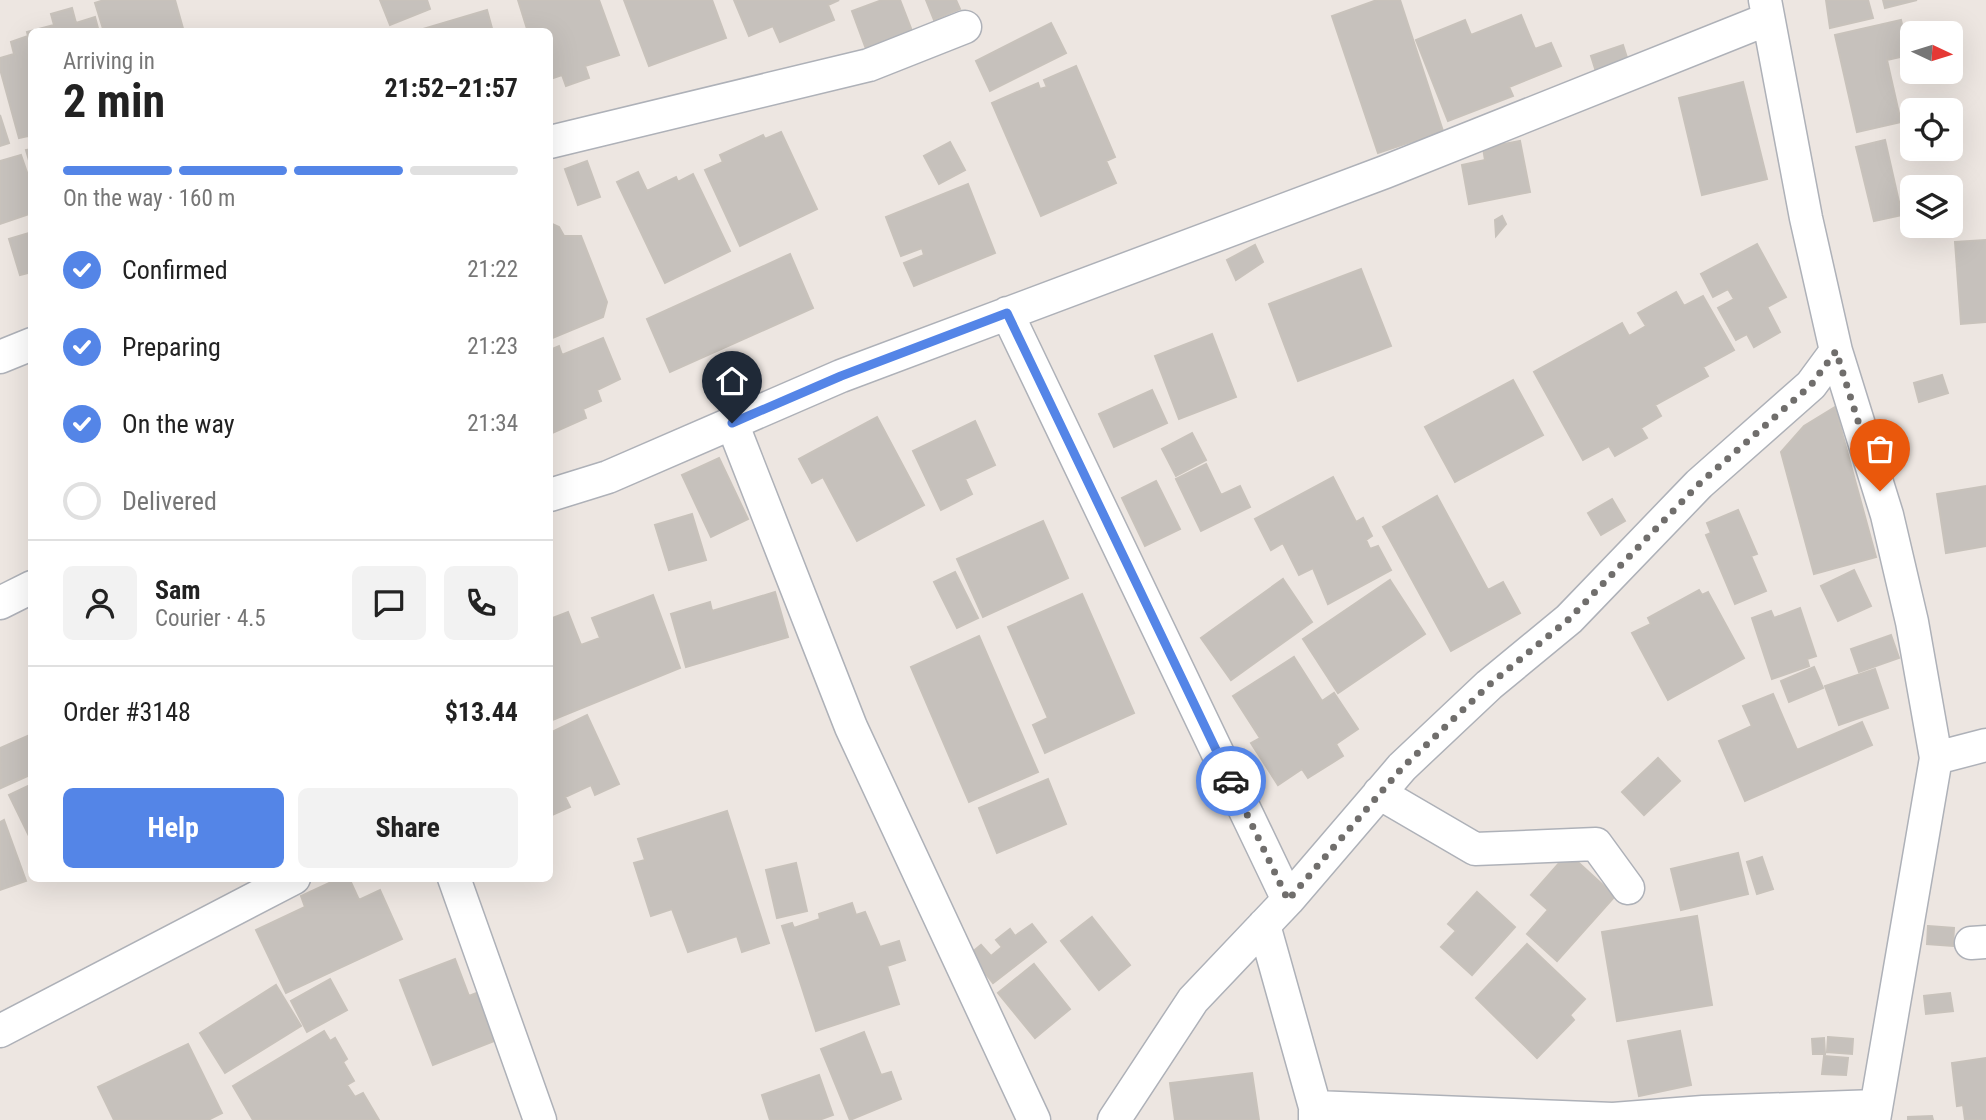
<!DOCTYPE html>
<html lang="en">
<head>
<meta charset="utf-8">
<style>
  :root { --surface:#fff; --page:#f2f2f2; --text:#222; --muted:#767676; --line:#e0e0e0; --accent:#5485e7 }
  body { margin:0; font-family:"Roboto Condensed",sans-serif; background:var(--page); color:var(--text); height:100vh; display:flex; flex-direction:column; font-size:26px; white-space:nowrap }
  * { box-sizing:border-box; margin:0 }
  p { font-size:23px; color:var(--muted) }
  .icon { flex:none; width:38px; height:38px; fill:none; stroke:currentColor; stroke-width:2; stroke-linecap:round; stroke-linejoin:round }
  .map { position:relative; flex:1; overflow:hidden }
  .details { position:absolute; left:28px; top:28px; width:525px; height:854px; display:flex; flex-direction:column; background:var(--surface); border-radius:10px; box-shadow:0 7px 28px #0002 }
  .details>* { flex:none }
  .needle { width:46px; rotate:94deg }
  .controls { position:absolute; left:1900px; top:21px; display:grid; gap:14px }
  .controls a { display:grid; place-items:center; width:63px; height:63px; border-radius:10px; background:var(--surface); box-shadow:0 7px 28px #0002; font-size:35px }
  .pin { position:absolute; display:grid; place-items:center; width:60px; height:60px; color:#fff; margin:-72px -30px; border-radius:50% 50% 50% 0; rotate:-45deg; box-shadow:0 0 7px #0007 }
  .pin .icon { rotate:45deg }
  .courier { position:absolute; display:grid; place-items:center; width:70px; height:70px; margin:-35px; border:5px solid #5485e7; border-radius:50%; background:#fff; color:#222; box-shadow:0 2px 9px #0007 }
  .overview em { font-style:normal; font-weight:700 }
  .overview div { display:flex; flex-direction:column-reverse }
  .overview { display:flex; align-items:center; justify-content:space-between; height:119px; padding:0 35px }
  h1 { font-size:46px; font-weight:700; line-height:52px }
  .bar { display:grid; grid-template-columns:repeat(4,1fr); gap:10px 7px; align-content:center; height:84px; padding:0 35px }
  .bar i { height:9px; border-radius:5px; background:var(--line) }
  .bar .on { background:var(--accent) }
  .bar p { grid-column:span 4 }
  .line { display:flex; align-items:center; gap:18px; padding:0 35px; border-top:2px solid var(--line) }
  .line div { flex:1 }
  .round { display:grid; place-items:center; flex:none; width:74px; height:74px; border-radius:10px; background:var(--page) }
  ol { padding:0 35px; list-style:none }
  li { display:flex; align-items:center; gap:21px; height:77px }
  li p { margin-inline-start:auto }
  li .icon { padding:7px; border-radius:50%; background:var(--accent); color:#fff; stroke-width:4 }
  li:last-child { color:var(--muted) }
  li i { width:38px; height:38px; border:4px solid var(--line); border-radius:50% }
  .action { display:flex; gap:14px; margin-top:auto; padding:14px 35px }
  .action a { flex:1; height:80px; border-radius:10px; background:var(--accent); color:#fff; font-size:28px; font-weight:700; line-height:80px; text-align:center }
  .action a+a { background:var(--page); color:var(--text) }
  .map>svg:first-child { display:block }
  .building { fill:#c6c1bc; stroke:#c8c2bb; stroke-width:2 }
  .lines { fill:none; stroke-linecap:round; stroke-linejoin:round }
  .street-casing { stroke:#aeb1b8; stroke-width:35 }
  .street { stroke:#fff; stroke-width:32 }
  .done { stroke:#706e6c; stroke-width:7; stroke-dasharray:0 12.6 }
  .route { stroke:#5485e7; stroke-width:9 }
</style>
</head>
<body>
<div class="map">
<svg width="1986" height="1120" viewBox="0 0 1986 1120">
  <rect width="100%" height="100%" fill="#ede6e1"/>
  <path class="building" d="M104,0H175L184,32H104L95,3Z
    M380,0H427L430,9L390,25Z
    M518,0H599L619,55L585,66L589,78L566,86L562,75L550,79V32H528Z
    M624,0H712L726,38L649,66Z
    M734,0H839L828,5L834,20L780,42L773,26L749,36Z
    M882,0H900L912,31L866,49L852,11Z
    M926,0H956L960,9L934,20Z
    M1377,0H1400L1443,131L1378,153L1332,16Z
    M1826,0H1868L1873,18L1830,28Z
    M1883,0H1917L1885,8Z
    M72,8L76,23L95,17L99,32H32V140L28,136L19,138L0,69V58L14,54L11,42L28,36L27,32L54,25L51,14Z
    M487,10L493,32H413Z
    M1521,15L1535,49L1551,43L1561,66L1509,87L1513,96L1448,121L1416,40L1465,20L1471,35Z
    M1901,20L1909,55L1887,60L1901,122L1857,132L1835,35Z
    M1051,23L1066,53L990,91L976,61Z
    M1623,45L1630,67L1598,78L1591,56Z
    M1076,66L1115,157L1106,161L1116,183L1041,216L992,103L1038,83L1040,89L1047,87L1044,80Z
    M1743,82L1767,179L1702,195L1679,98Z
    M0,115L9,143L0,146Z
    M781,132L817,209L740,246L705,170L723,162L720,155L763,135L765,139Z
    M1885,140L1902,215L1874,221L1856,147Z
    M1520,141L1530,192L1469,204L1462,165L1485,160L1483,148Z
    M950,142L965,170L939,184L924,156Z
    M32,149V171L26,150Z
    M21,155L32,187V213L0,224V161Z
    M587,161L600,197L578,205L565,169Z
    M638,172L647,191L676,177L678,182L693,174L730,251L665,283L617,182Z
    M968,184L995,253L914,286L904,263L924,255L922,248L901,256L886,217Z
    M1502,216L1506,224L1496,236L1495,220Z
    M550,223L559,227L564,236H581L607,302L603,317L550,339Z
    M32,232V272L20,275L9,239Z
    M1986,240V322L1961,324L1955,242Z
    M1757,244L1786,297L1767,307L1780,332L1754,347L1747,334L1736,340L1718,308L1734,299L1728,289L1713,297L1701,274Z
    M1255,245L1263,262L1236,280L1227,260Z
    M790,254L813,308L670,372L647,319Z
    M1361,269L1391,346L1298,381L1269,304Z
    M1676,292L1684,306L1703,296L1734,350L1703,367L1708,376L1655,405L1661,416L1641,428L1647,438L1615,456L1609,446L1583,460L1534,372L1622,323L1629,336L1646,326L1638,313Z
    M1212,334L1236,397L1179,419L1155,356Z
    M603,338L620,379L597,390L601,401L583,409L586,418L550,434V350L559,346L562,355Z
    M1942,375L1948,393L1919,402L1914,383Z
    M1513,380L1543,435L1455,482L1425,427Z
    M1152,390L1167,423L1114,447L1099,414Z
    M1835,407L1876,557L1814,574L1781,452L1804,426Z
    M877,417L924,505L857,541L823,477L812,483L799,459Z
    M975,421L995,465L965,479L972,494L941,510L913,451Z
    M1192,433L1206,460L1176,476L1162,449Z
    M719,458L748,519L711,537L682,475Z
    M1206,464L1221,495L1240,486L1250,507L1201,531L1176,479Z
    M1333,477L1356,522L1363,518L1372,536L1366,540L1370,549L1378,546L1391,570L1328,604L1313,568L1299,575L1283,543L1271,550L1255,519Z
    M1156,481L1180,529L1145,546L1122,498Z
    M1986,486V546L1946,553L1937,494Z
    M1437,496L1488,590L1503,582L1520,613L1451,651L1383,527Z
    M1612,499L1625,521L1601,535L1588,513Z
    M1738,510L1757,554L1751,556L1766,591L1735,604L1706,535L1711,533L1707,523Z
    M692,514L706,560L669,570L655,525Z
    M1043,521L1068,578L983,617L957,559Z
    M1854,570L1871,606L1838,621L1821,586Z
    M955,572L978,618L957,628L934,582Z
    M1283,579L1312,622L1231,680L1201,638Z
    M1390,580L1425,634L1338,693L1303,639Z
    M1699,590L1702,595L1708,592L1744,658L1668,700L1632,633L1651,624L1648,618Z
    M775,592L788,637L686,667L671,614L710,602L712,611Z
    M1082,594L1134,713L1045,753L1033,725L1048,718L1008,627Z
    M653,595L680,668L550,721V619L568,612L581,645L600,638L592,618Z
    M1800,608L1816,656L1807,659L1809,666L1772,679L1752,618L1771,611L1774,618Z
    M1891,635L1899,658L1859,672L1851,649Z
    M979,636L1038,772L969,802L911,667Z
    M1294,657L1322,701L1334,693L1358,729L1336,744L1343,756L1308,778L1302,769L1278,785L1251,743L1260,738L1233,696Z
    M1814,667L1823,688L1789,702L1781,681Z
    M1875,669L1888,708L1839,725L1825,686Z
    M1773,694L1797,750L1862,722L1872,745L1745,801L1719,741L1752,726L1743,706Z
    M587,715L619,784L595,795L591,785L565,797L570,807L550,816V733Z
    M32,734V774L1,788L0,748Z
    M1658,758L1680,781L1644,815L1622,792Z
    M1048,779L1066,824L997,853L979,808Z
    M32,784V842L9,795Z
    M727,811L769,943L742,952L737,936L688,952L672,909L651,916L634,863L645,860L638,839Z
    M4,820L26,881L0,890V822Z
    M1568,853L1615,896L1557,961L1527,934L1548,910L1531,895Z
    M1738,853L1748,894L1681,910L1671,869Z
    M1762,857L1773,889L1757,894L1747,862Z
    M796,863L807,911L777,918L766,870Z
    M340,878H349L359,900L380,890L402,939L286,993L256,930L305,907L301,896Z
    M1477,892L1515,927L1472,975L1441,947L1456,931L1448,924Z
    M852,903L856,915L865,912L880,947L899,941L905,960L887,966L899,1004L816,1031L782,926L792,923L794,928L820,919L819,914Z
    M1697,916L1712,1005L1617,1021L1602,932Z
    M1092,917L1130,965L1099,990L1061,941Z
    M1032,924L1046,942L993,983L970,954L981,945L991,956L1002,947L996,940L1010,929L1015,936Z
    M1928,926L1954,928L1953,946L1927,944Z
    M1527,944L1585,999L1570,1015L1574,1020L1537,1058L1476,998Z
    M455,959L469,996L484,990L502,1038L433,1065L400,980Z
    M1034,964L1070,1009L1035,1038L998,993Z
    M330,979L347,1010L307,1032L291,1001Z
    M276,985L301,1026L225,1073L200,1033Z
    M1950,993L1953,1011L1926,1014L1924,996Z
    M324,1031L330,1041L335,1038L347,1059L343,1062L354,1081L347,1085L355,1097L363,1093L379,1120H253L233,1086Z
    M1680,1031L1691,1085L1639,1096L1628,1041Z
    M864,1032L881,1075L891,1072L901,1099L850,1120L821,1049Z
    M1828,1037L1853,1039L1852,1054L1827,1052Z
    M1824,1038L1825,1054H1813L1812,1039Z
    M188,1044L222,1113L208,1120H114L98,1087Z
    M1824,1056L1848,1058L1846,1075L1822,1074Z
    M1986,1058V1120H1965L1963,1105L1957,1106L1952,1063Z
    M1252,1073L1259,1120H1175L1170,1083Z
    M819,1075L833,1115L819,1120H770L762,1095Z
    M1932,1116L1933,1120H1908V1117Z"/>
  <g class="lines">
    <g class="street-casing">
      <path id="street" d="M1765,0L1806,218L1836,351L1887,515L1912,622L1936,758L1874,1120
        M550,142L869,65L965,27
        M1007,313L1288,900
        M0,357L32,344
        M732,423L851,727L1034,1120
        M550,495L608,477L841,376L1385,172L1768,19
        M0,603L32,587
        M1936,758L1986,745
        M1379,793L1475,849L1596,844L1628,888
        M454,878L540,1120
        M1264,925L1315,1107
        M1971,943L1986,942
        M0,1031L294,878
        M1114,1120L1193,1000L1288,900L1402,767L1489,685L1569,619L1699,484L1811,385L1836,351
        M1315,1120V1107L1613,1119L1703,1112L1876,1106"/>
    </g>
    <use href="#street" class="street"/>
  </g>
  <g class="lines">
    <path class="done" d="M1231,781L1288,900L1402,768L1489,685L1569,619L1699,484L1811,385L1836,351L1880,491"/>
    <path class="route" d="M732,423L841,376L1007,313L1231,781"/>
  </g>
</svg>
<div class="controls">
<a><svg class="needle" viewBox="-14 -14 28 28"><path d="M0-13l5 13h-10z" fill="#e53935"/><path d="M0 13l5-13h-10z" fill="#767676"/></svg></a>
<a><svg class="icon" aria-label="locate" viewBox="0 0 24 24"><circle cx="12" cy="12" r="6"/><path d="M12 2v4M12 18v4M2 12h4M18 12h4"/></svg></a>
<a><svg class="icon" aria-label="layers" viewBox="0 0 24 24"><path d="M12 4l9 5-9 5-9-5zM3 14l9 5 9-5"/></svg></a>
</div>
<div class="pin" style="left:1880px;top:491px;background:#ea580c"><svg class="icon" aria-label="bag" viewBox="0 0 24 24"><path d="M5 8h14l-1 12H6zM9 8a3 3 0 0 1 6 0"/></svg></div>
<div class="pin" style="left:732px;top:423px;background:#1f2937"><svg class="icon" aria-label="home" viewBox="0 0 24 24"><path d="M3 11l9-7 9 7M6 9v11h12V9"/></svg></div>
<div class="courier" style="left:1231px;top:781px"><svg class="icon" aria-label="car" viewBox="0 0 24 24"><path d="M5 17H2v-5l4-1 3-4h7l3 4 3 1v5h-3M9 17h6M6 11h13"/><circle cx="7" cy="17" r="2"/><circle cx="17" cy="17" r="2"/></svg></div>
<section class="details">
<div class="overview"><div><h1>2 min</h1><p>Arriving in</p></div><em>21:52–21:57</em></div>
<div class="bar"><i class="on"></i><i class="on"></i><i class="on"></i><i></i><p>On the way · 160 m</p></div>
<ol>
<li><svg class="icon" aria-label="check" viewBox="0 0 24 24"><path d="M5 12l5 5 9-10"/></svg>Confirmed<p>21:22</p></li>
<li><svg class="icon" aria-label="check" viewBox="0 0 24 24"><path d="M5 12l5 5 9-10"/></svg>Preparing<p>21:23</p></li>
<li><svg class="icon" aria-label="check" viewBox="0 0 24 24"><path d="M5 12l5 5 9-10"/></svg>On the way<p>21:34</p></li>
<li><i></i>Delivered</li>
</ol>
<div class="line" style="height:126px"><a class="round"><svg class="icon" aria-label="person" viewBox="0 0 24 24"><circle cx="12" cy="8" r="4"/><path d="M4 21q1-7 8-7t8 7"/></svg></a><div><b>Sam</b><p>Courier · 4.5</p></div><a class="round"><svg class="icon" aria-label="chat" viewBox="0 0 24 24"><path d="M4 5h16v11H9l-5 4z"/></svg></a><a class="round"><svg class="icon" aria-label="phone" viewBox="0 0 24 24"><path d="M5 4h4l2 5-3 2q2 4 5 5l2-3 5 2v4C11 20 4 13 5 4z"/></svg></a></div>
<div class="line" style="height:91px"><div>Order #3148</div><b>$13.44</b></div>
<div class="action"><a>Help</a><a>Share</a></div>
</section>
</div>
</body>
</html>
